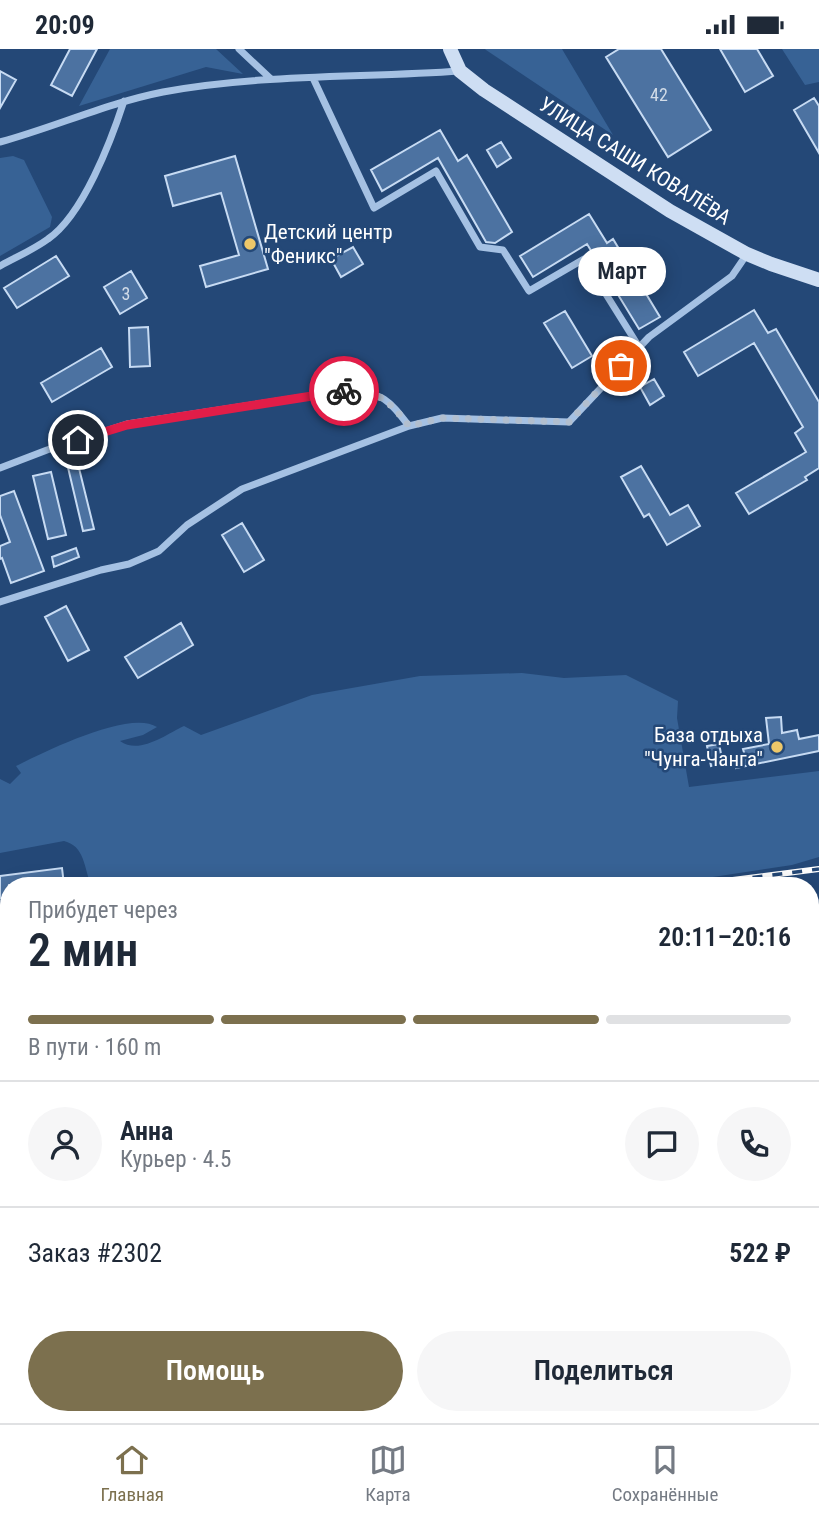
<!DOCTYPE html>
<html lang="ru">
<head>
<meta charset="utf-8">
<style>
  :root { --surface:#fff; --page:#f6f6f7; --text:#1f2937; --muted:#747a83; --line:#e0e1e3; --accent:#7c704e }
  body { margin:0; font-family:"Roboto Condensed",sans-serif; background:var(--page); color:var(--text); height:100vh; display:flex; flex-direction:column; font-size:26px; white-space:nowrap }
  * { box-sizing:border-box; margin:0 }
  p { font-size:23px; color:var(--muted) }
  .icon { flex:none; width:38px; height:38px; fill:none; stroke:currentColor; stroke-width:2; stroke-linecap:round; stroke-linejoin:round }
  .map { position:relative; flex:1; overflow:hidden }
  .side { position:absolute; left:0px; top:828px; width:819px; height:548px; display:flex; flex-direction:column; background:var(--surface); border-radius:28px 28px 0 0; box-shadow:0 4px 18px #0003 }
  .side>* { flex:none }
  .pin { position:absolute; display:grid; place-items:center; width:60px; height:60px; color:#fff; margin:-30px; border:4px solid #fff; border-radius:50%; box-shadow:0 2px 7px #0007 }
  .courier { position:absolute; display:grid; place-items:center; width:70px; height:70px; margin:-35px; border:5px solid #e11d48; border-radius:50%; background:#fff; color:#222; box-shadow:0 2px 9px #0007 }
  .bubble { position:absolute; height:49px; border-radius:24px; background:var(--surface); box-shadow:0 4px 18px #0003; font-size:23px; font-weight:600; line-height:49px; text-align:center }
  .summary em { font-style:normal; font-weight:600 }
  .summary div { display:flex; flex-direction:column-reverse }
  .summary { display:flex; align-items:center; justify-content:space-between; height:119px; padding:0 28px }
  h1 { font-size:46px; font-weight:600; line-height:52px }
  .bar { display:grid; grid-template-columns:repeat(4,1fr); gap:10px 7px; align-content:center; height:84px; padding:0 28px }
  .bar i { height:9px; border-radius:5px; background:var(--line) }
  .bar .selected { background:var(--accent) }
  .bar p { grid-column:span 4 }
  .line { display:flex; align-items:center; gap:18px; padding:0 28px; border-top:2px solid var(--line) }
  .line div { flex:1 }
  .round { display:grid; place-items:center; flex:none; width:74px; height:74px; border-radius:37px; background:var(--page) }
  .action { display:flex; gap:14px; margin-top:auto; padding:14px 28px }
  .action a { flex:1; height:80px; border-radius:42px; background:var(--accent); color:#fff; font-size:28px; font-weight:600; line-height:80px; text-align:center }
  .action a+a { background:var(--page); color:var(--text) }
  .status { display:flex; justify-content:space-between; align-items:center; height:49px; padding:0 35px; background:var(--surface); direction:ltr }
  .status svg { height:19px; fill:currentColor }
  .menu { display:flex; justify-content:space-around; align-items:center; height:98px; border-top:2px solid var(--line); background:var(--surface); font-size:19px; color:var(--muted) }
  .menu a { display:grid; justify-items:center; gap:4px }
  .menu .selected { color:var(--accent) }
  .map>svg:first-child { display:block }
  .green { fill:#376295 }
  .water { fill:#516c8f; stroke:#99bce4; stroke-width:2 }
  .building { fill:#4c72a1; stroke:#c7dbf3; stroke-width:2 }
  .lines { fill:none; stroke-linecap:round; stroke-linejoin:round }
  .street { stroke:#a5c1e3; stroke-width:7 }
  .secondary { stroke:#cedef3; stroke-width:14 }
  .rail-casing { stroke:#fff; stroke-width:6 }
  .rail { stroke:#244877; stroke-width:3.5; stroke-dasharray:10; stroke-linecap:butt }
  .done { stroke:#b2bfcf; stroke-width:7; stroke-dasharray:0 12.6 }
  .route { stroke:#e11d48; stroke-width:9 }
  .poi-dot { fill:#edc769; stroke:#244877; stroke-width:2.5 }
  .labels { text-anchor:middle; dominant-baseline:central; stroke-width:5; stroke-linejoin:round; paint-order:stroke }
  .number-label { font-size:18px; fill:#d2dce8 }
  .street-label { font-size:21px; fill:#fff; stroke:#244877 }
  .poi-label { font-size:21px; fill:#fff; stroke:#244877; text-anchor:start }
</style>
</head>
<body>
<div class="status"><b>20:09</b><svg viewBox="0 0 49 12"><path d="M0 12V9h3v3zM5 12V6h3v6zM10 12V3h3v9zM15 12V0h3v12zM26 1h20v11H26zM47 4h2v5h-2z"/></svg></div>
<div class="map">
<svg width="819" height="1374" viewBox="0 0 819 1374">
  <rect width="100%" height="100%" fill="#244877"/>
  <path class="green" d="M110,0H216L243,25L206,18L79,57Z
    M485,0H562L613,86L486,1Z
    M782,0H819V33L805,36Z
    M13,107L24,111L52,168L50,178L0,207V109Z
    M522,624L564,629L626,626L678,652L677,669L689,738L819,722V808L792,816L660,836H91C84,819 85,797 64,792L0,804V730L10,735L21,724L16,717C44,703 130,660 157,678L143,686L120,692C139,706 165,686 184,677L201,686L312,646L420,627Z"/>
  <path class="water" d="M819,1098V1374H281L298,1367H810V1102Z"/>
  <path class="building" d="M70,0H97L72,47L51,36Z
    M619,0H661L711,81L668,108L606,8Z
    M720,0H757L773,27L745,43Z
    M0,22L16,31L0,59Z
    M814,49L819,57V104L794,61Z
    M440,81L458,112L467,106L512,183L495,194L486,193L438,109L382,142L371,121Z
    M501,93L511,109L497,118L487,101Z
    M235,107L268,220L206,238L200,217L239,206L221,144L173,157L165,127Z
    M589,165L607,194L613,190L660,268L639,280L587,195L533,228L520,207Z
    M353,198L363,215L341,228L331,210Z
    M56,207L69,227L17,259L4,239Z
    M131,222L147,249L120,265L104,238Z
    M754,261L768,284L776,280L819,353V419L805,428L807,431L749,465L736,444L806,403L795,384L803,378L754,294L698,327L684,303Z
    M565,262L592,307L572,319L544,274Z
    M148,278L150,317L130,318L129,279Z
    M101,299L112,318L52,353L41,334Z
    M654,330L664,347L650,356L640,338Z
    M76,407L94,480L83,482L66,410Z
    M641,417L670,466L688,456L700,477L667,496L649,465L644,468L621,428Z
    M51,423L66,486L48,490L33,427Z
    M14,442L44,522L11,534L2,509L0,510V497L10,493L0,466V447Z
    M242,474L264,511L244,523L222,486Z
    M76,499L79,508L54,518L52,508Z
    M66,557L89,601L68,612L45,568Z
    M181,574L193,596L138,629L125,608Z
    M781,668L782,684L797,681L799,690L819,686V702L736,719L734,709L745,707L743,700L769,695L766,669Z
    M719,695L723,714L711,717L707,697Z
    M62,819L64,836H9V848L0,849V827Z"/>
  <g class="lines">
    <path class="street" d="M239,0L271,30
      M313,29L374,159L436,122L480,198L503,201L529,242L584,210L639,298
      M0,93C55,78 107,54 163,43C260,25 361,29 460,22
      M0,217C16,208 33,201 48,190C83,166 111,92 124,52
      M0,419L47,401L127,375L350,341C384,345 388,350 409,377
      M0,553L101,521L129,515L159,502L187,476L242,440L409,377L442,369L569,373L649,288L732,227L747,205
      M0,1005H9"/>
    <path class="secondary" d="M450,0L460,22L484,41L670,162L747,205L771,215L819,231
      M810,908L819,907
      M0,1099L9,1098"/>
    <g class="rail-casing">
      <path id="rail" d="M693,836L819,820
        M810,871L819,870
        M0,909H9
        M810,937L819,936
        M0,938L9,939
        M0,1121L9,1120
        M0,1204L9,1199"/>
    </g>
    <use href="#rail" class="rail"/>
  </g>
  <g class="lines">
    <path class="done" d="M344,342C375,337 392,355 409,377L442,369L569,373L621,317"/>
    <path class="route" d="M78,391L127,376L344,342"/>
  </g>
  <g class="poi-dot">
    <circle cx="250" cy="195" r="7"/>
    <circle cx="777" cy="698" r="7"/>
  </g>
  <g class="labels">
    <g class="number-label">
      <text x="659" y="45">42</text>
      <text x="126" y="244">3</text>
    </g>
    <g class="street-label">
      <text transform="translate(635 112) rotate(32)">УЛИЦА САШИ КОВАЛЁВА</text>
    </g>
    <g class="poi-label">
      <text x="264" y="183">Детский центр<tspan x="264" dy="24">"Феникс"</tspan></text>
      <text x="763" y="686" text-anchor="end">База отдыха<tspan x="763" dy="24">"Чунга-Чанга"</tspan></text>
    </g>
  </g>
</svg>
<div class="pin" style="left:621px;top:317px;background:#ea580c"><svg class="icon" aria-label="bag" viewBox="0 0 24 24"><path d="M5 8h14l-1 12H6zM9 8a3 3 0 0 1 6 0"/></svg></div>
<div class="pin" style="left:78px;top:391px;background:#1f2937"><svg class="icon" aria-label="home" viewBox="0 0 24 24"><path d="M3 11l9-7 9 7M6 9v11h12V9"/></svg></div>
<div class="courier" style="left:344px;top:342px"><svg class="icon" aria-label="bike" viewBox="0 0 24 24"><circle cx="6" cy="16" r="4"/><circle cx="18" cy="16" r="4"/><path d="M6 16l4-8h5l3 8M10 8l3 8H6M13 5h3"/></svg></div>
<div class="bubble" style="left:578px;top:198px;width:88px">Март</div>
<section class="side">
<div class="summary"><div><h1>2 мин</h1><p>Прибудет через</p></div><em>20:11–20:16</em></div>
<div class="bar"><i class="selected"></i><i class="selected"></i><i class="selected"></i><i></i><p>В пути · 160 m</p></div>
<div class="line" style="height:126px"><a class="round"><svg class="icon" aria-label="person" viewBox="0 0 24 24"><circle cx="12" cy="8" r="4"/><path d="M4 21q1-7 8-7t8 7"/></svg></a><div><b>Анна</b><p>Курьер · 4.5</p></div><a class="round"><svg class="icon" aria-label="chat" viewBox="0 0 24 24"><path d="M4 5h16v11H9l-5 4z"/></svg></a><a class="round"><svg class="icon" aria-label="phone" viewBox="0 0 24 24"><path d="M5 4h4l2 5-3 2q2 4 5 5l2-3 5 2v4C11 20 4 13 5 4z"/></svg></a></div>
<div class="line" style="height:91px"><div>Заказ #2302</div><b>522 ₽</b></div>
<div class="action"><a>Помощь</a><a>Поделиться</a></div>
</section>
</div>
<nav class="menu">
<a class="selected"><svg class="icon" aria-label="home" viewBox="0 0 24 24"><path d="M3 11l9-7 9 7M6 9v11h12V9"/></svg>Главная</a>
<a><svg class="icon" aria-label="map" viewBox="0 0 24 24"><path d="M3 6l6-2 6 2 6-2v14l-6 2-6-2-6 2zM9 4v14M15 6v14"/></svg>Карта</a>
<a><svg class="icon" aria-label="saved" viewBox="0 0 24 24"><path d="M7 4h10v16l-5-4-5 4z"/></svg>Сохранённые</a>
</nav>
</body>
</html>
